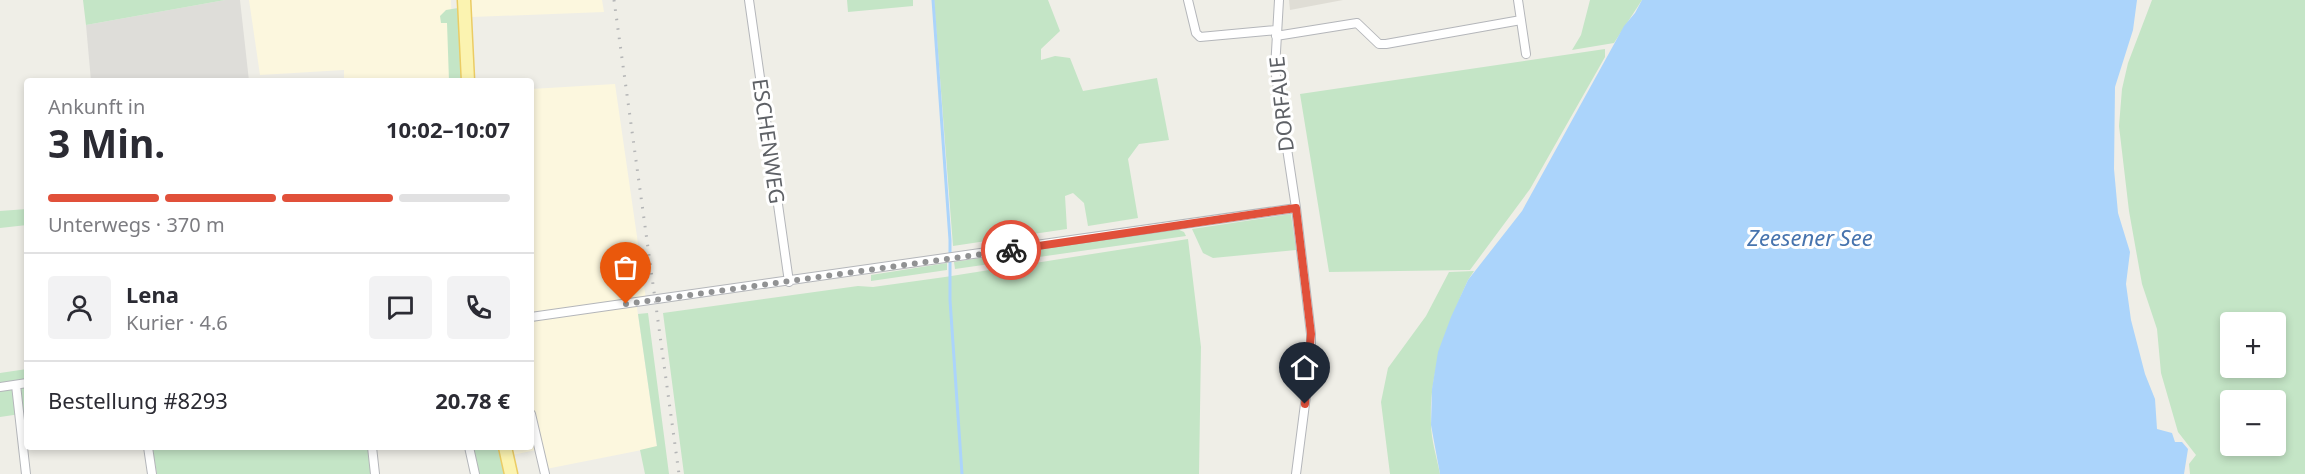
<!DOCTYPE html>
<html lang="de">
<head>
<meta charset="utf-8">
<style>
  :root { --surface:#fff; --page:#f2f2f3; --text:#2b2b33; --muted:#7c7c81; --line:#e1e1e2; --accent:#e1503a }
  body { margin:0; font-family:"Noto Sans",sans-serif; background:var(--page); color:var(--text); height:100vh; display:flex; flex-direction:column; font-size:22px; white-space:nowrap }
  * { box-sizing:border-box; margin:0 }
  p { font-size:20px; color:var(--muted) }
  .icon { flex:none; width:33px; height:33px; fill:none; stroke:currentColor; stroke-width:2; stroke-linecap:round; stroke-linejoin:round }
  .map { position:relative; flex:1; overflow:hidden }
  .drawer { position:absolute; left:24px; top:78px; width:510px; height:372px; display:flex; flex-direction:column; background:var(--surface); border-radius:6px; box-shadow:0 3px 9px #0003 }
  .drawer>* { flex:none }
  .buttons { position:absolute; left:2220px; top:312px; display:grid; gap:12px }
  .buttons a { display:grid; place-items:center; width:66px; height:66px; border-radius:6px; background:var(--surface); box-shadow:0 3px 9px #0003; font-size:30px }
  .pin { position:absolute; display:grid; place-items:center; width:51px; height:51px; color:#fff; margin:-62px -26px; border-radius:50% 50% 50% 0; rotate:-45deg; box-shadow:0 0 6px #0007 }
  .pin .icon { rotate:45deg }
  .courier { position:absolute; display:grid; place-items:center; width:60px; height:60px; margin:-30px; border:4px solid #e1503a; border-radius:50%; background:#fff; color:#222; box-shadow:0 2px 8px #0007 }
  .overview em { font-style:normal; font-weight:700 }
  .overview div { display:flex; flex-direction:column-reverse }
  .overview { display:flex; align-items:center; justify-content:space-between; height:102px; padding:0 24px }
  h1 { font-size:39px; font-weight:700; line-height:45px }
  .bar { display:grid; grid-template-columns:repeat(4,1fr); gap:9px 6px; align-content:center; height:72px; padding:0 24px }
  .bar i { height:8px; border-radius:4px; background:var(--line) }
  .bar .on { background:var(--accent) }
  .bar p { grid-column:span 4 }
  .line { display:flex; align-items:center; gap:15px; padding:0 24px; border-top:2px solid var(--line) }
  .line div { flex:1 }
  .round { display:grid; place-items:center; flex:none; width:63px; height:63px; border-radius:6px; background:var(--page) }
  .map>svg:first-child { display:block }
  .commercial { fill:#fcf7de }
  .industrial { fill:#deddd9 }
  .education { fill:#dfddd5 }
  .green { fill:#c4e5c6; fill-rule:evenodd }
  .water { fill:#abd4fb }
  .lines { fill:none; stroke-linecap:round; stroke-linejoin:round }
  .stream { stroke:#abd4fb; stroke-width:3 }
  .minor-casing { stroke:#b4b6ba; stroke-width:10 }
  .primary-casing { stroke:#ebcc64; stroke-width:15 }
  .minor { stroke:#fff; stroke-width:8 }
  .primary { stroke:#fbf3b0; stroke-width:12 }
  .rail { stroke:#b4b5b6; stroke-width:3; stroke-dasharray:1.5 8; stroke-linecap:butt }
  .done { stroke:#919293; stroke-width:6; stroke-dasharray:0 10.8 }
  .route { stroke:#e1503a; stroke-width:8 }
  .labels { text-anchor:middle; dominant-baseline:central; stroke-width:6; stroke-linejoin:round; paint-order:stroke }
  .street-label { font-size:21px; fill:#5e6166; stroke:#fff }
  .water-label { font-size:22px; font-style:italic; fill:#4774ae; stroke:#fff }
</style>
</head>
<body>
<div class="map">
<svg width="2305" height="474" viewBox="0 0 2305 474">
  <rect width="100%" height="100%" fill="#efeee7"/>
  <path class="commercial" d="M249,0H451L454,81H344V70L260,75Z
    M471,0H602L604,12L472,17Z
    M615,84L646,299L636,301L657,447L546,469L541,449L512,455L510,447H531V89Z"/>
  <path class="industrial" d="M225,0H240L249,81H91L86,25Z"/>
  <path class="education" d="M1289,0H1343L1290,10Z"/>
  <path class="green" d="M83,0H225L86,25Z
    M847,0H913V6L848,12Z
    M934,0H1048L1060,31L1041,49V60L1055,56L1070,58L1083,91L1157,78L1169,140L1139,144L1128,159L1138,218L1088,226L1084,203L1073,193L1065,196L1067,229L953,246Z
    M1590,0H1642L1614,43L1572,50L1581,35Z
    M2152,0H2305V474H2190L2189,464L2196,455L2178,432L2161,373L2157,329L2142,284L2129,211L2119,126L2122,89L2128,63ZM2230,322H2276V368H2230ZM2230,400H2276V446H2230Z
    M458,8L461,11L463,81H449L447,23H441L440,16L446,10Z
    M1605,49V57L1530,189L1470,270L1329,272L1300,94Z
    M27,209V225L0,228V211Z
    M1291,214L1296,250L1213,258L1203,253L1192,229Z
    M1177,229L1184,232L1186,236L955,269L954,262Z
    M1188,239L1201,347L1199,474H684L663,313L858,286L873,287L945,277Z
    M947,263V270L871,281V275Z
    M1474,271L1468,280C1447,327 1429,371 1431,423C1431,440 1437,458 1440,474H1390L1381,402L1388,368L1426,316L1449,272Z
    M648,313L669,474H645L640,450L657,446L638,314Z
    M27,369V413L0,417V373Z
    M152,447H368L372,474H157Z
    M473,447H500L506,474H479Z"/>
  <path class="water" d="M1642,0H2137L2133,30L2115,87L2114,169L2118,213L2130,252L2126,284L2131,320L2145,374L2155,399L2157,429L2172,433L2175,442H2182L2188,449L2184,474H1440L1431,425L1432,389L1438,352L1451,317L1468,280L1522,211L1624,26L1635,13Z"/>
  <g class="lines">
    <path class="stream" d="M933,0L950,240V300L962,474"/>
    <g class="minor-casing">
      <path id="minor" d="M749,0L789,282
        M1188,0L1196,33L1200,37L1276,30
        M1279,0L1275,69L1296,208L1311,334V357L1296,474
        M1518,0L1526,54
        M1276,36L1357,23L1379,44H1386L1521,20
        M531,317L1296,208
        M16,385L26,474
        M0,387L27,383
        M531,414L545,474
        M148,447L152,474
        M372,447L375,474
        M469,447L475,474"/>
    </g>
    <g class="primary-casing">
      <path id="primary" d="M464,0L468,81
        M505,447L511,474"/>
    </g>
    <use href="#minor" class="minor"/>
    <use href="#primary" class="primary"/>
    <path class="rail" d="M614,0L679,474"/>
  </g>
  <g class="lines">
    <path class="done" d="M626,304L1011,250"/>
    <path class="route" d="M1011,250L1296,208L1311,334L1305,404"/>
  </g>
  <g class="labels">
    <g class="street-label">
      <text transform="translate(1281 104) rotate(-96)">DORFAUE</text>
      <text transform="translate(769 141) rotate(82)">ESCHENWEG</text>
    </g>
    <g class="water-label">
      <text x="1810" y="237">Zeesener See</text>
    </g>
  </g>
</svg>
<div class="buttons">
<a>+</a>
<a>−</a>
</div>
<div class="pin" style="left:626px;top:304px;background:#ea580c"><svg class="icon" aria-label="bag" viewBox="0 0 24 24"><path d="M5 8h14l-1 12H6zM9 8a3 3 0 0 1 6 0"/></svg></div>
<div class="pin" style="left:1305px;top:404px;background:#1f2937"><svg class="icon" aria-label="home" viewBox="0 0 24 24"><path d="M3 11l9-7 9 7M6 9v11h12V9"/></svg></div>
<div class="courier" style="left:1011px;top:250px"><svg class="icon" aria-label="bike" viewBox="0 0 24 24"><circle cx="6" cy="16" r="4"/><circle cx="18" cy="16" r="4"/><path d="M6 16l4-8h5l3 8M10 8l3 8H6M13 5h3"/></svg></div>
<section class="drawer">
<div class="overview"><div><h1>3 Min.</h1><p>Ankunft in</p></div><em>10:02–10:07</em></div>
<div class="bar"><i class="on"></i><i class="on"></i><i class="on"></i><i></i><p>Unterwegs · 370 m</p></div>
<div class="line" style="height:108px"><a class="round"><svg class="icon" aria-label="person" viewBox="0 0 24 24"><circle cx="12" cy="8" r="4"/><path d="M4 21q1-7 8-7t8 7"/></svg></a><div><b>Lena</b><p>Kurier · 4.6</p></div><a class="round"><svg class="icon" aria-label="chat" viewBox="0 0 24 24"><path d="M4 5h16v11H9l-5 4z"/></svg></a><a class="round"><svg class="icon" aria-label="phone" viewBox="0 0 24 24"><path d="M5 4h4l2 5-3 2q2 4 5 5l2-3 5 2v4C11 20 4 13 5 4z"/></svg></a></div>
<div class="line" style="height:78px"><div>Bestellung #8293</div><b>20.78 €</b></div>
</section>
</div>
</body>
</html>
